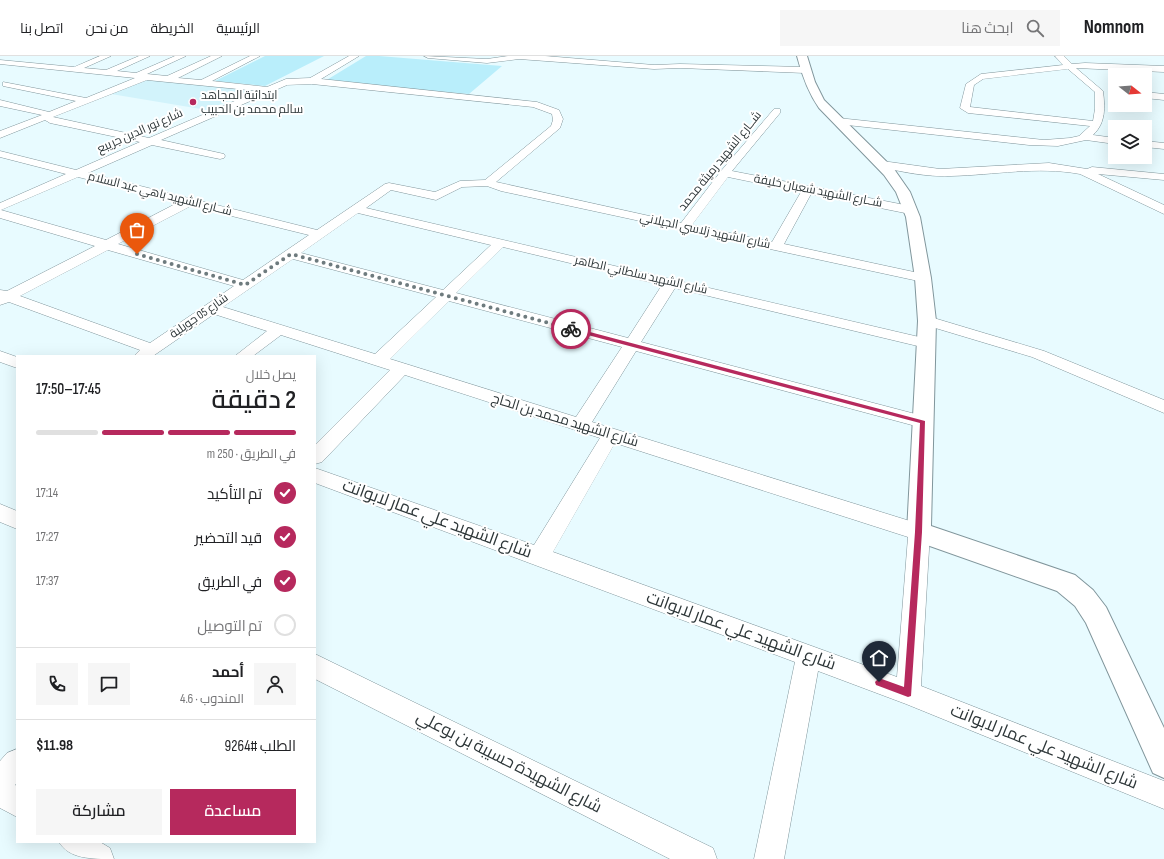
<!DOCTYPE html>
<html lang="ar">
<head>
<meta charset="utf-8">
<style>
  :root { --surface:#fff; --page:#f6f6f6; --text:#202124; --muted:#757577; --line:#e0e0e0; --accent:#b6295d }
  body { margin:0; font-family:"Sofia Sans Condensed",Cairo,sans-serif; background:var(--page); color:var(--text); direction:rtl; height:100vh; display:flex; flex-direction:column; font-size:15px; white-space:nowrap }
  * { box-sizing:border-box; margin:0 }
  p { font-size:13px; color:var(--muted) }
  .icon { flex:none; width:22px; height:22px; fill:none; stroke:currentColor; stroke-width:2; stroke-linecap:round; stroke-linejoin:round }
  .map { position:relative; flex:1; overflow:hidden; direction:ltr }
  .details { position:absolute; left:16px; top:299px; width:300px; height:488px; display:flex; flex-direction:column; background:var(--surface); border-radius:0px; box-shadow:0 4px 16px #0002; direction:rtl }
  .details>* { flex:none }
  .needle { width:26px; rotate:107deg }
  .fabs { position:absolute; left:1108px; top:12px; display:grid; gap:8px }
  .fabs a { display:grid; place-items:center; width:44px; height:44px; border-radius:0px; background:var(--surface); box-shadow:0 4px 16px #0002; font-size:20px }
  .pin { position:absolute; display:grid; place-items:center; width:34px; height:34px; color:#fff; margin:-41px -17px; border-radius:50% 50% 50% 0; rotate:-45deg; box-shadow:0 0 4px #0007 }
  .pin .icon { rotate:45deg }
  .courier { position:absolute; display:grid; place-items:center; width:40px; height:40px; margin:-20px; border:3px solid #b6295d; border-radius:50%; background:#fff; color:#222; box-shadow:0 1px 5px #0007 }
  .headline em { font-style:normal; font-weight:600 }
  .headline div { display:flex; flex-direction:column-reverse }
  .headline { display:flex; align-items:center; justify-content:space-between; height:68px; padding:0 20px }
  h1 { font-size:26px; font-weight:600; line-height:30px }
  .bar { display:grid; grid-template-columns:repeat(4,1fr); gap:6px 4px; align-content:center; height:48px; padding:0 20px }
  .bar i { height:5px; border-radius:3px; background:var(--line) }
  .bar .on { background:var(--accent) }
  .bar p { grid-column:span 4 }
  .line { display:flex; align-items:center; gap:10px; padding:0 20px; border-top:1px solid var(--line) }
  .line div { flex:1 }
  .round { display:grid; place-items:center; flex:none; width:42px; height:42px; border-radius:0px; background:var(--page) }
  ol { padding:0 20px; list-style:none }
  li { display:flex; align-items:center; gap:12px; height:44px }
  li p { margin-inline-start:auto }
  li .icon { padding:4px; border-radius:50%; background:var(--accent); color:#fff; stroke-width:4 }
  li:last-child { color:var(--muted) }
  li i { width:22px; height:22px; border:2px solid var(--line); border-radius:50% }
  .cta { display:flex; gap:8px; margin-top:auto; padding:8px 20px }
  .cta a { flex:1; height:46px; border-radius:0px; background:var(--accent); color:#fff; font-size:16px; font-weight:600; line-height:46px; text-align:center }
  .cta a+a { background:var(--page); color:var(--text) }
  header { display:flex; align-items:center; gap:24px; box-sizing:border-box; height:56px; padding:0 20px; background:var(--surface); border-bottom:1px solid var(--line) }
  header strong { font-size:19px }
  nav { display:flex; gap:22px; margin-inline-start:auto; font-size:14px }
  .search { width:280px; height:36px; background:var(--page); display:flex; align-items:center; gap:10px; box-sizing:border-box; padding:0 14px; border-radius:0px; color:var(--muted); font-size:15px }
  .map>svg:first-child { display:block }
  .built { fill:#d2f3fb }
  .green { fill:#b9eefb }
  .lines { fill:none; stroke-linecap:round; stroke-linejoin:round }
  .minor-casing { stroke:#81969c; stroke-width:1 }
  .tertiary-casing { stroke:#81969c; stroke-width:2 }
  .minor { fill:#fff; fill-rule:evenodd }
  .tertiary { fill:#fff; fill-rule:evenodd }
  .route { fill:#b6295d }
  .done { stroke:#6e7b7e; stroke-width:4; stroke-dasharray:0 7.2 }
  .poi-dot { fill:#b6295d; stroke:#fff; stroke-width:1.5 }
  .labels { text-anchor:middle; dominant-baseline:central; stroke-width:4; stroke-linejoin:round; paint-order:stroke }
  .far-poi-label { font-size:12px; fill:#2d3638; stroke:#fff; text-anchor:start }
  .far-street-label { font-size:12px; fill:#2d3638; stroke:#fff }
  .street-label { font-size:14px; fill:#2d3638; stroke:#fff }
  .near-street-label { font-size:17px; fill:#2d3638; stroke:#fff }
</style>
</head>
<body>
<header>
<strong>Nomnom</strong>
<div class="search"><svg class="icon" aria-label="search" viewBox="0 0 24 24"><circle cx="10" cy="10" r="6"/><path d="M15 15l6 6"/></svg>ابحث هنا</div>
<nav><a>الرئيسية</a><a>الخريطة</a><a>من نحن</a><a>اتصل بنا</a></nav>
</header>
<div class="map">
<svg width="1164" height="803" viewBox="0 0 1164 803">
  <rect width="100%" height="100%" fill="#e8fbff"/>
  <path class="built" d="M150,23L254,34L207,54L111,38Z"/>
  <path class="green" d="M265,0H324L265,30L215,25Z
    M366,0H379L502,10L469,38L325,25Z"/>
  <g class="lines">
    <g class="minor-casing">
      <path id="minor" d="M100,0H111L84,12L106,14L139,0H150L117,15L136,17L175,0H186L147,18L167,20L211,0H222L178,22L201,24L250,0H260L212,25L267,31L286,23L310,22L349,0H359L321,23L537,46L559,54L563,63L560,72L496,126L681,167L721,115L774,53H780V57L732,115L910,150L916,154L910,158L811,138L784,188L928,219L930,222L928,225L923,226L501,135L487,130L462,131L436,144L391,134L366,152L932,284L934,287L932,290L926,292L675,232L641,286L923,360L929,362L932,366L929,370L923,372L636,295L592,366L926,470L930,476L921,630L1164,725V753L906,648L818,615L784,803H754L795,606L315,427V412L534,489L600,382L405,319L322,406L315,408V389L390,314L281,279L253,300H235L267,275L214,258L153,300H134L140,294L9,246L0,249V234L7,235L95,190L0,162V147L66,118L0,101V95L76,114L140,86L50,67L45,64L0,82V75L42,59L0,50V44L49,56L76,45L3,30V26L86,42L135,22L0,8V4L74,11ZM147,24L258,35L149,82L53,61ZM312,28L533,51L552,58L553,64L551,70L485,124L460,125L435,136L389,127L385,128L317,174L88,117L152,89L220,103L224,102L225,100L224,98L161,84L287,29ZM78,121L179,146L106,184L1,154ZM728,121L801,136L772,186L692,169ZM191,150L309,179L243,224L118,188ZM358,157L491,189L443,234L301,197ZM503,191L662,229L628,282L456,237ZM108,194L234,230L150,287L20,240ZM293,203L436,241L375,298L223,251ZM449,245L622,291L576,361L390,303ZM615,387L908,481L897,621L553,496Z
        M424,0L487,3L508,0H545L654,9L680,8L805,11L809,14L805,17L680,12L654,13L519,3L487,7L428,2Z
        M1055,0H1064L1072,8L1085,7L1164,10V16L1076,12L1103,35C1105,51 1106,67 1093,79L1115,82V88L1086,84L1058,90L1029,89L838,68L833,65L838,62L1044,84L1070,82L1079,80L1090,70L968,57L960,52L966,28L981,18L1063,9ZM1068,13L1095,36V53L1093,65L970,51L974,29L983,23Z
        M1145,36L1164,38V44L1145,42Z
        M1145,85L1164,87V93L1145,91Z
        M882,105L940,113L1049,107L1087,113L1092,111L1164,118V124L1098,118L1164,149V158L1080,118C1037,110 994,119 951,120C927,121 901,116 878,110L877,108L878,106Z
        M927,260L1044,295L1164,344V357L1032,301L922,268L919,265L922,262Z
        M0,295L17,301V312L0,306Z
        M0,448L17,455V473L0,466Z
        M315,598L713,792L717,803H670L315,623Z
        M17,693V727L15,729L17,730V761L0,752V705L7,697Z
        M59,786H100L110,792L114,803C91,803 69,803 59,786Z"/>
    </g>
    <g class="tertiary-casing">
      <path id="tertiary" d="M797,0H807L815,26L824,44L894,113L910,136L920,161L931,222L936,265L931,470L1075,519L1093,534L1106,551L1164,672V722L1153,717L1086,567L1075,550L1057,535L910,483L907,476L918,265L915,222L906,161L896,136L884,119L819,52C808,36 802,19 797,0Z"/>
    </g>
    <use href="#minor" class="minor"/>
    <use href="#tertiary" class="tertiary"/>
  </g>
  <path class="route" d="M571,271L925,365L922,476L911,640L908,641L876,629L875,626L879,622L904,631L915,476L920,367L569,274Z"/>
  <g class="lines">
    <path class="done" d="M137,198L245,229L291,198L571,273"/>
  </g>
  <circle class="poi-dot" cx="193" cy="46" r="4"/>
  <g class="labels">
    <g class="far-poi-label">
      <text x="201" y="39">ابتدائية المجاهد<tspan x="201" dy="14">سالم محمد بن الحبيب</tspan></text>
    </g>
    <g class="far-street-label">
      <text transform="translate(140 75) rotate(-24)">شارع نور الدين جريبع</text>
      <text transform="translate(720 105) rotate(-51)">شــارع الشهيد رميثة محمد</text>
      <text transform="translate(818 135) rotate(11)">شــارع الشهيد شعبان خليفة</text>
      <text transform="translate(160 138) rotate(14)">شــارع الشهيد باهي عبد السلام</text>
      <text transform="translate(705 175) rotate(12)">شارع الشهيد زلاسي الجيلاني</text>
      <text transform="translate(641 219) rotate(13)">شارع الشهيد سلطاني الطاهر</text>
      <text transform="translate(199 260) rotate(-35)">شارع 05 جويلية</text>
    </g>
    <g class="street-label">
      <text transform="translate(565 364) rotate(17)">شارع الشهيد محمد بن الحاج</text>
    </g>
    <g class="near-street-label">
      <text transform="translate(437 463) rotate(20)">شارع الشهيد علي عمار لابوانت</text>
      <text transform="translate(741 575) rotate(20)">شارع الشهيد علي عمار لابوانت</text>
      <text transform="translate(1044 691) rotate(22)">شارع الشهيد علي عمار لابوانت</text>
      <text transform="translate(509 706) rotate(27)">شارع الشهيدة حسيبة بن بوعلي</text>
    </g>
  </g>
</svg>
<div class="fabs">
<a><svg class="needle" viewBox="-14 -14 28 28"><path d="M0-13l5 13h-10z" fill="#e53935"/><path d="M0 13l5-13h-10z" fill="#757577"/></svg></a>
<a><svg class="icon" aria-label="layers" viewBox="0 0 24 24"><path d="M12 4l9 5-9 5-9-5zM3 14l9 5 9-5"/></svg></a>
</div>
<div class="pin" style="left:137px;top:198px;background:#ea580c"><svg class="icon" aria-label="bag" viewBox="0 0 24 24"><path d="M5 8h14l-1 12H6zM9 8a3 3 0 0 1 6 0"/></svg></div>
<div class="pin" style="left:879px;top:626px;background:#1f2937"><svg class="icon" aria-label="home" viewBox="0 0 24 24"><path d="M3 11l9-7 9 7M6 9v11h12V9"/></svg></div>
<div class="courier" style="left:571px;top:273px"><svg class="icon" aria-label="bike" viewBox="0 0 24 24"><circle cx="6" cy="16" r="4"/><circle cx="18" cy="16" r="4"/><path d="M6 16l4-8h5l3 8M10 8l3 8H6M13 5h3"/></svg></div>
<section class="details">
<div class="headline"><div><h1>2 دقيقة</h1><p>يصل خلال</p></div><em>17:45–17:50</em></div>
<div class="bar"><i class="on"></i><i class="on"></i><i class="on"></i><i></i><p>في الطريق · 250 m</p></div>
<ol>
<li><svg class="icon" aria-label="check" viewBox="0 0 24 24"><path d="M5 12l5 5 9-10"/></svg>تم التأكيد<p>17:14</p></li>
<li><svg class="icon" aria-label="check" viewBox="0 0 24 24"><path d="M5 12l5 5 9-10"/></svg>قيد التحضير<p>17:27</p></li>
<li><svg class="icon" aria-label="check" viewBox="0 0 24 24"><path d="M5 12l5 5 9-10"/></svg>في الطريق<p>17:37</p></li>
<li><i></i>تم التوصيل</li>
</ol>
<div class="line" style="height:72px"><a class="round"><svg class="icon" aria-label="person" viewBox="0 0 24 24"><circle cx="12" cy="8" r="4"/><path d="M4 21q1-7 8-7t8 7"/></svg></a><div><b>أحمد</b><p>المندوب · 4.6</p></div><a class="round"><svg class="icon" aria-label="chat" viewBox="0 0 24 24"><path d="M4 5h16v11H9l-5 4z"/></svg></a><a class="round"><svg class="icon" aria-label="phone" viewBox="0 0 24 24"><path d="M5 4h4l2 5-3 2q2 4 5 5l2-3 5 2v4C11 20 4 13 5 4z"/></svg></a></div>
<div class="line" style="height:52px"><div>الطلب #9264</div><b>$11.98</b></div>
<div class="cta"><a>مساعدة</a><a>مشاركة</a></div>
</section>
</div>
</body>
</html>
